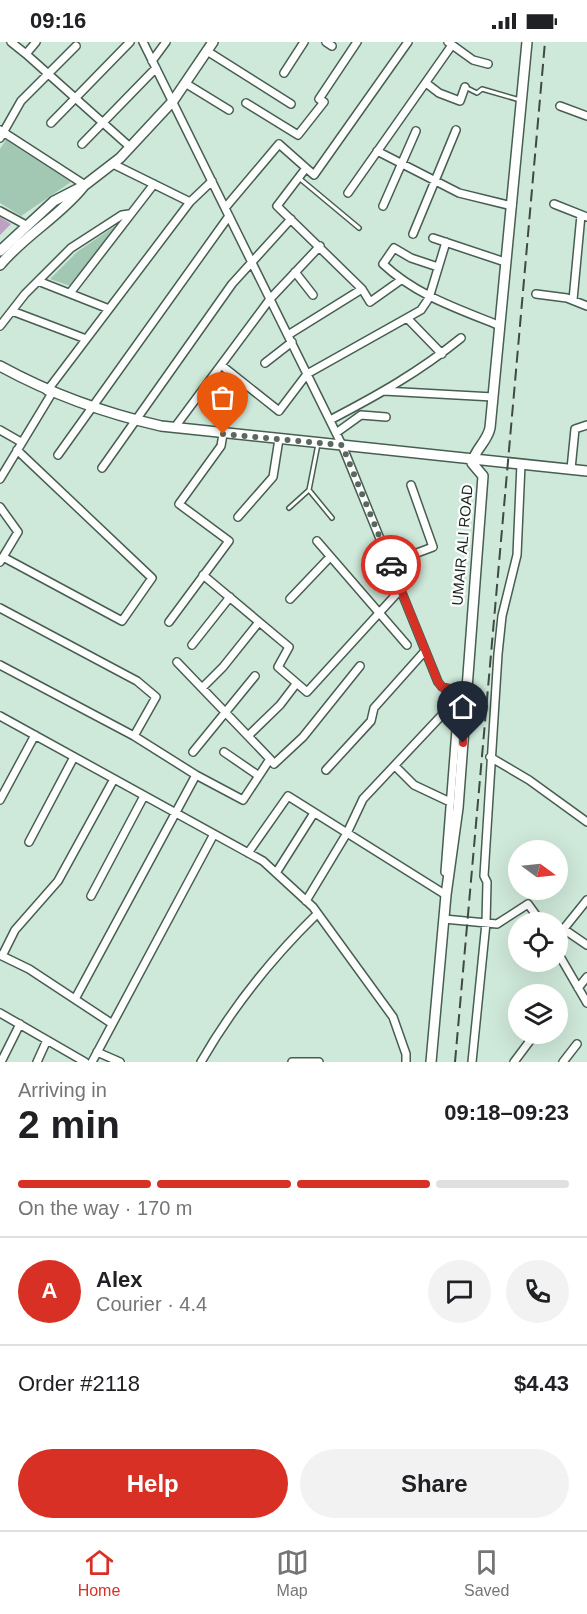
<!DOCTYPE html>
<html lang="en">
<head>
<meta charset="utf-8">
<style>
  :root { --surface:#fff; --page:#f2f2f2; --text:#202124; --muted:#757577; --line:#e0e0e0; --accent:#d93025 }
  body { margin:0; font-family:Helvetica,sans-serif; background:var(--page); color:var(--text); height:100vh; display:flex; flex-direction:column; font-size:22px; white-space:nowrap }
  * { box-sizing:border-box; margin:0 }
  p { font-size:20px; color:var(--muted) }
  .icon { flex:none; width:33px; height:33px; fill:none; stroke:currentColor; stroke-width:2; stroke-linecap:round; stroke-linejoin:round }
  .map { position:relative; height:1020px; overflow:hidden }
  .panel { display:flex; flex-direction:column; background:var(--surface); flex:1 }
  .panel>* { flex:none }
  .needle { width:39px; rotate:105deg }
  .buttons { position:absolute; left:508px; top:798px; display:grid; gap:12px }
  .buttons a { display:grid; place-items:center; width:60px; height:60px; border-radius:50%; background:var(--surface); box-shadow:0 6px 24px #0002; font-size:30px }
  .pin { position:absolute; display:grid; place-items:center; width:51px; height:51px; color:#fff; margin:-62px -26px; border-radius:50% 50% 50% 0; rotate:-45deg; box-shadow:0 0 6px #0007 }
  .pin .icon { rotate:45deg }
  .courier { position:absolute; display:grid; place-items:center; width:60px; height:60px; margin:-30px; border:4px solid #d93025; border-radius:50%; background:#fff; color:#222; box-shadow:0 2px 8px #0007 }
  .overview em { font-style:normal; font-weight:800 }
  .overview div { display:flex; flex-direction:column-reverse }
  .overview { display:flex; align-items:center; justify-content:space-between; height:102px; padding:0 18px }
  h1 { font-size:39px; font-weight:800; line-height:45px }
  .bar { display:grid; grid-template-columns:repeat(4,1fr); gap:9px 6px; align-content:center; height:72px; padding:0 18px }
  .bar i { height:8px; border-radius:4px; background:var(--line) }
  .bar .active { background:var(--accent) }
  .bar p { grid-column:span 4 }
  .line { display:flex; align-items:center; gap:15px; padding:0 18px; border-top:2px solid var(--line) }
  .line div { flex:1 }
  .round { display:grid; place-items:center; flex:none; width:63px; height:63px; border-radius:32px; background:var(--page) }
  .primary-button { display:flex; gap:12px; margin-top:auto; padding:12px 18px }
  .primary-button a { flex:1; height:69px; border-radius:36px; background:var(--accent); color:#fff; font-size:24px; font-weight:800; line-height:69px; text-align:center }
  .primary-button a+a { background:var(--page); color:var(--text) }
  .status { display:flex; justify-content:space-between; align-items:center; height:42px; padding:0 30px; background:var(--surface); direction:ltr }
  .status svg { height:16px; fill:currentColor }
  .menu { display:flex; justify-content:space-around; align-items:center; height:84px; border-top:2px solid var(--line); background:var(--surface); font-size:16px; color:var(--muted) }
  .menu a { display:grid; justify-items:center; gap:3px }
  .menu .active { color:var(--accent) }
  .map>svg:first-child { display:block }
  .green { fill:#a2c8b3 }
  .building { fill:#bea0c3 }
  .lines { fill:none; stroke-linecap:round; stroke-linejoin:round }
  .lane-casing { stroke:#475e51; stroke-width:6 }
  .street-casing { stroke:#475e51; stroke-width:10 }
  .secondary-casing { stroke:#475e51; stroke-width:12 }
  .lane { stroke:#fff; stroke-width:3 }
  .street { stroke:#fff; stroke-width:7 }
  .secondary { stroke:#fff; stroke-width:9 }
  .rail { stroke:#3e4a43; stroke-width:2; stroke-dasharray:12 6; stroke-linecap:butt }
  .done { stroke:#5a6960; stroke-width:6; stroke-dasharray:0 10.8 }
  .route { stroke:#d93025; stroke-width:8 }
  .labels { text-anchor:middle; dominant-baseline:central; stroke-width:4.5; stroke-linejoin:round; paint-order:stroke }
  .street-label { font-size:15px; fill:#1b241f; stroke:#fff }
</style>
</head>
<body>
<div class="status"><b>09:16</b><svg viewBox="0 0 49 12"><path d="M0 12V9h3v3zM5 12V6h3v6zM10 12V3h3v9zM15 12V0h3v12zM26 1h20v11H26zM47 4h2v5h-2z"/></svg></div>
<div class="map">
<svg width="587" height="1020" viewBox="0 0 587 1020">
  <rect width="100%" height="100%" fill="#cee8d9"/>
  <path class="green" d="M6,98L71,140L21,174L0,161V107Z
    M121,180L70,244L50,237L77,210Z"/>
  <path class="building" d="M0,175L11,182L0,193Z"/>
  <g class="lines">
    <g class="lane-casing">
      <path id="lane" d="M465,45L477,51L482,47L520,58
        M299,136L359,186
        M309,448L332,476
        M289,466L309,448L318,402"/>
    </g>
    <g class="street-casing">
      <path id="street" d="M11,0L26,12L36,0
        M143,0L342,403L438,640L442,645L459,649L445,830
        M326,0L332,4
        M448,0L473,18L488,22
        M207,9L291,62
        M26,12L130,105
        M152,19L166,0
        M284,31L304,0
        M185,41L229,68
        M426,41L439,51L460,59L465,45
        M246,61L298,93L324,60L319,57L357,0
        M560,64L587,74
        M51,81L130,0
        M0,88L85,143
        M0,96L21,59L76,4
        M82,102L156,26
        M377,109L459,151L512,164
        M113,122L190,160
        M306,126L277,164L362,247L370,260L401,238
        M348,151L452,3
        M554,162L587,175
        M383,164L416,89
        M225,166L279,102L314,133L408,0
        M0,169L26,183
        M413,192L456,88
        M433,196L505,220
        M438,225L411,216L394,206L383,222C416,253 456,266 498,283
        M295,230L313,253
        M38,239L109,267
        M70,251L154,142
        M536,252L567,256L587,264
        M573,258L581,173
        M12,269L86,297
        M408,277L442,312
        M0,284L25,252L71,206L122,173L129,172
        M288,293L362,247
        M265,321L292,300
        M221,323L279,369L307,332L421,268L429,256L446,200
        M47,349L190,160L212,139
        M384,349L493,355
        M330,378C378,353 419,330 461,296
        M175,385L270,257L320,204
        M0,388L21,400
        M336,391L361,373L386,375
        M58,413L229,174
        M102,426L232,242L291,177
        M571,427L575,387L587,383
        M0,437L52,351
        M0,465L18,490L0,520
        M238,475L273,435L279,397
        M317,499L407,603
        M3,515L122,579L152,536L17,408
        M390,521L433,505L411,443
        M203,533L289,605L278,625L307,650L401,547
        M290,557L330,515
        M0,566L137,639L156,655L134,694
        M169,580L229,499L179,462L221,404L223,392
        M192,603L230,555
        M0,623L134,694L196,733L243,758L270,717L177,620
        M202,646L223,625L259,580
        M0,674L263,819L313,865L393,975L406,1012V1020
        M248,694L280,663L296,642
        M193,710L255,634
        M224,710L259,734
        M490,715L529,738L587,780
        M270,717L274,722L303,695L360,624
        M395,724L414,743L450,760
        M326,728L371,679L374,666L424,610
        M0,758L35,693
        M29,800L74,715
        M248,811L288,754L446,853
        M276,831L314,771
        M91,854L144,754
        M306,859L347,791L363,757L441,674L455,677
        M444,877L497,882L528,862L541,880
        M565,888L587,903
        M558,894L587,858
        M558,911L587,961
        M0,913L29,927L111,981
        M2,914L15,888L58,839L114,737
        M578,946L587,935
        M75,957L196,733
        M0,971L85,1020
        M97,1010L120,1020
        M1,1020L20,982
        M37,1020L47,998
        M92,1020L214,792
        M201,1020C232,966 273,915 317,872
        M292,1020H319
        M472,1020L486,881L487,840L484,834L498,612L502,574L517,513L521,422
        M514,1020L535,992
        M563,1020L577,1002"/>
    </g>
    <g class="secondary-casing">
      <path id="secondary" d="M0,209L54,159L85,143L120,116L173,59L213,0
        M0,223C25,193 60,174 83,145
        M0,324C51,352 104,371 161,384L587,429
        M431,1020L446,853L458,766L483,434L472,421C475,407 487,400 490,386L527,0"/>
    </g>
    <use href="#lane" class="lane"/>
    <use href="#street" class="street"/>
    <use href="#secondary" class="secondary"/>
    <path class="rail" d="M455,1020L545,0"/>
  </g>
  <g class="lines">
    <path class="done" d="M223,392L342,403L391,523"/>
    <path class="route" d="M391,523L438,640L442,645L459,649L465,645L463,701"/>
  </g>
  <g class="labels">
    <g class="street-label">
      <text transform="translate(462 503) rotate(-85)">UMAIR ALI ROAD</text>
    </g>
  </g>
</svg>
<div class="buttons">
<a><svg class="needle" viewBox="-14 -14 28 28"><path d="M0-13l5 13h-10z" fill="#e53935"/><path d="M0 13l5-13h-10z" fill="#757577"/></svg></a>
<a><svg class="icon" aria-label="locate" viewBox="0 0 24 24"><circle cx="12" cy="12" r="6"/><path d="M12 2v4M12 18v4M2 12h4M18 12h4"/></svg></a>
<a><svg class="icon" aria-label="layers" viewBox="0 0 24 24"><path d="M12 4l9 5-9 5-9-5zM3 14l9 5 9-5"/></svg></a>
</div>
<div class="pin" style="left:223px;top:392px;background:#ea580c"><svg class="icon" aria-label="bag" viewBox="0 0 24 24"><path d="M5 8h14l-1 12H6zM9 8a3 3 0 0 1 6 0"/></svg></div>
<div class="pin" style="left:463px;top:701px;background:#1f2937"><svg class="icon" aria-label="home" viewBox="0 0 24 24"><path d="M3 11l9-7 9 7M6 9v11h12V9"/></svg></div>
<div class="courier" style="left:391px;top:523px"><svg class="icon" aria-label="car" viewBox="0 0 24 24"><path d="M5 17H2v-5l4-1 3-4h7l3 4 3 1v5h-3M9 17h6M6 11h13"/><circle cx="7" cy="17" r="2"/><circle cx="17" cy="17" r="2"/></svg></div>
</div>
<section class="panel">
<div class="overview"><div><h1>2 min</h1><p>Arriving in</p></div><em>09:18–09:23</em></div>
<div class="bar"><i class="active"></i><i class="active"></i><i class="active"></i><i></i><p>On the way · 170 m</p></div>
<div class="line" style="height:108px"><b class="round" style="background:var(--accent);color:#fff">A</b><div><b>Alex</b><p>Courier · 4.4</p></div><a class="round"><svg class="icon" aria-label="chat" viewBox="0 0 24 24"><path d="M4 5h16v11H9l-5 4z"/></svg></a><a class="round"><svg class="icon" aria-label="phone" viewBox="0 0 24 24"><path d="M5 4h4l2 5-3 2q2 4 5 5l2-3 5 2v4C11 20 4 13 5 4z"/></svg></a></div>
<div class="line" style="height:78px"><div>Order #2118</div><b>$4.43</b></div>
<div class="primary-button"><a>Help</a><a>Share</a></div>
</section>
<nav class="menu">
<a class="active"><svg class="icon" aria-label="home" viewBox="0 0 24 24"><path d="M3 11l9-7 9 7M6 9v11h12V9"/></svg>Home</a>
<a><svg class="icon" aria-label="map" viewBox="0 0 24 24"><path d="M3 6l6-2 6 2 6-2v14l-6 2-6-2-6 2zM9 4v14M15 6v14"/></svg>Map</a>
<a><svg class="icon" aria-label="saved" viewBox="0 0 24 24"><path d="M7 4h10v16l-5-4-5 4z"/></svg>Saved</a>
</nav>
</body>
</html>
